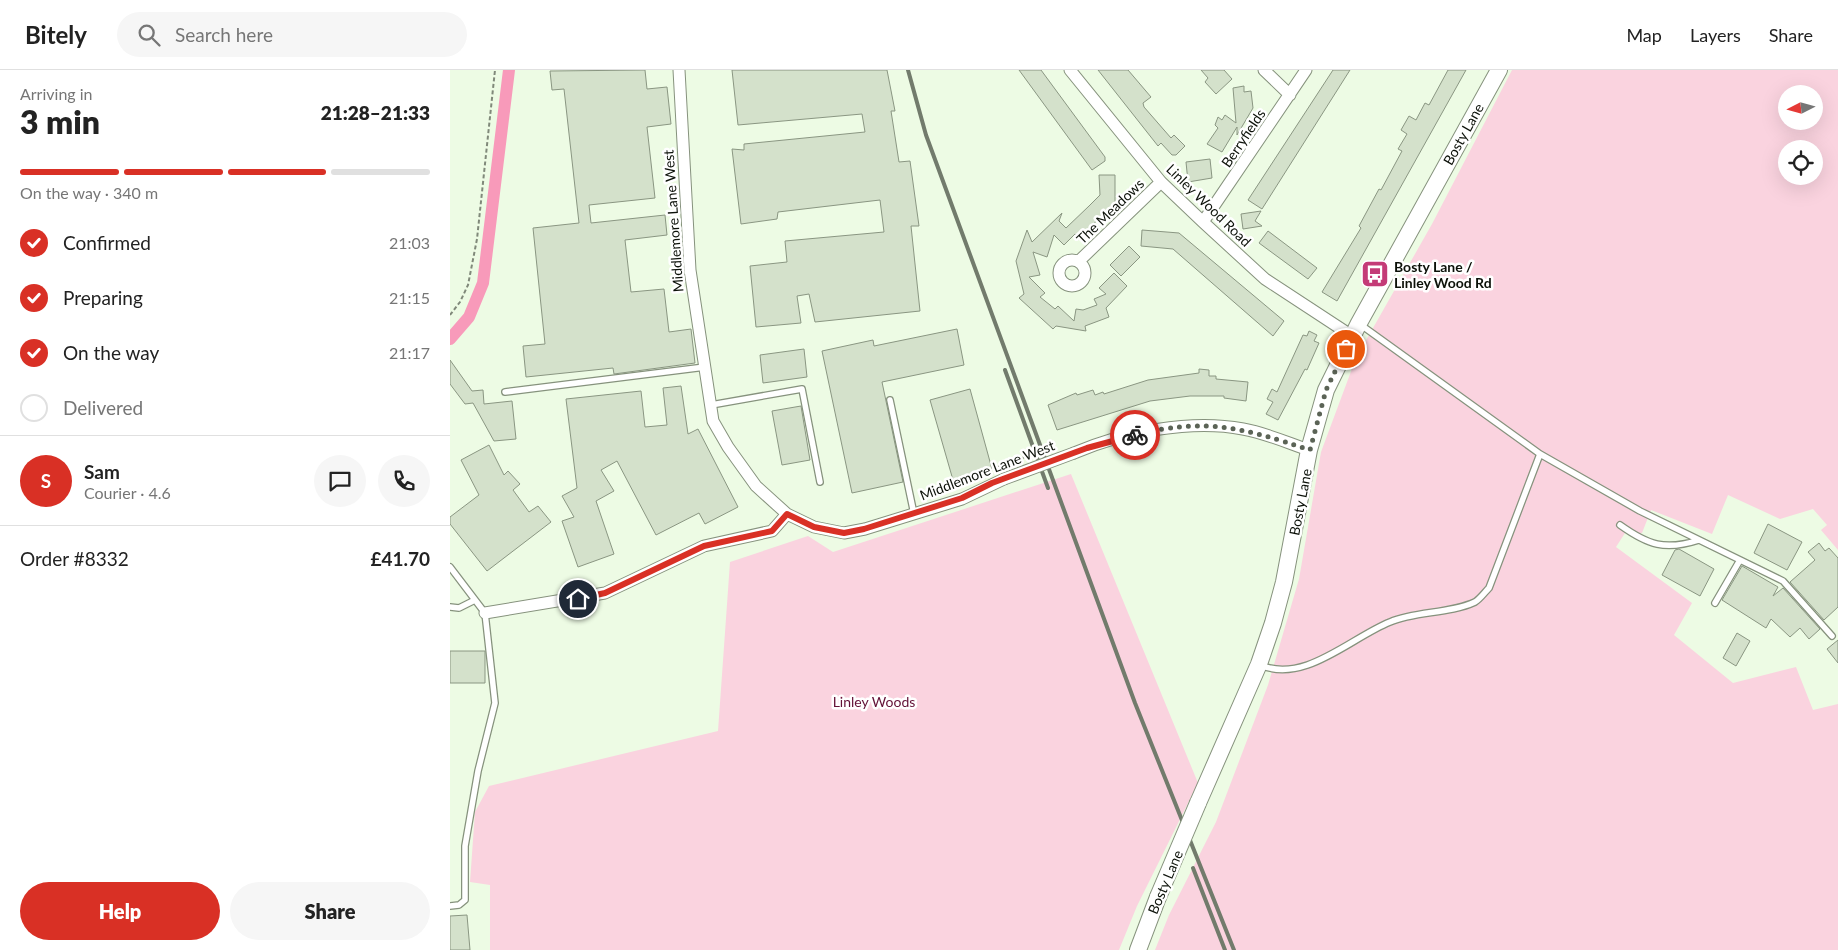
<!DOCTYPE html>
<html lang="en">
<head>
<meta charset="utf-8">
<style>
  :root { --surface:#fff; --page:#f6f6f6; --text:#222; --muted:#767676; --line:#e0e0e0; --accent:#d93025 }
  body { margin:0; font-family:Lato,sans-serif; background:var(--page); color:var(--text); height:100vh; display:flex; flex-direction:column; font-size:19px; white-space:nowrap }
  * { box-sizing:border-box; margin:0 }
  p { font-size:16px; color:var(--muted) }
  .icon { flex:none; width:28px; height:28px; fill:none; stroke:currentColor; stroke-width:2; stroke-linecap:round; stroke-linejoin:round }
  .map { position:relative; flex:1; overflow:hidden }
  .details { display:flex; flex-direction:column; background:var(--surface); width:450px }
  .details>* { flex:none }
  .needle { width:32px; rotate:264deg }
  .tools { position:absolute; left:1328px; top:15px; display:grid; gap:10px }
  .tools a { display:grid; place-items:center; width:45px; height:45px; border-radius:50%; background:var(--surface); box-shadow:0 5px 20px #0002; font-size:25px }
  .pin { position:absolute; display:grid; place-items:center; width:42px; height:42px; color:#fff; margin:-21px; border:2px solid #fff; border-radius:50%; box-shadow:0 1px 5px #0007 }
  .courier { position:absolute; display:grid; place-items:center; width:50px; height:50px; margin:-25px; border:4px solid #d93025; border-radius:50%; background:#fff; color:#222; box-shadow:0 1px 6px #0007 }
  .summary em { font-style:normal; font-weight:800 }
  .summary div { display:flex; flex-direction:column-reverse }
  .summary { display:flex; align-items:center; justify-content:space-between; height:85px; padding:0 20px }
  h1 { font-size:32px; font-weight:800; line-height:38px }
  .bar { display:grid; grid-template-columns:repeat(4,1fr); gap:8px 5px; align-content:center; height:60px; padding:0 20px }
  .bar i { height:6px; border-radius:4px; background:var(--line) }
  .bar .on { background:var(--accent) }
  .bar p { grid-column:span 4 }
  .line { display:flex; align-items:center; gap:12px; padding:0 20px; border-top:1px solid var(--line) }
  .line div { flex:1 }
  .round { display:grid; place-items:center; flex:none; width:52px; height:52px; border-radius:26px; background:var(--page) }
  ol { padding:0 20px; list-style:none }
  li { display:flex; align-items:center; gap:15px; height:55px }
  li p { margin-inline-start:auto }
  li .icon { padding:5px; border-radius:50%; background:var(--accent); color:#fff; stroke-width:4 }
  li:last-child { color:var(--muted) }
  li i { width:28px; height:28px; border:2px solid var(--line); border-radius:50% }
  .action { display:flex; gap:10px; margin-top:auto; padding:10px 20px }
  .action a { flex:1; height:58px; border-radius:30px; background:var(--accent); color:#fff; font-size:20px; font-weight:800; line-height:58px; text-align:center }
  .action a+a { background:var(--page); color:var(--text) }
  header { display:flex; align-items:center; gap:30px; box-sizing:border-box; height:70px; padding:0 25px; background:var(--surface); border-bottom:1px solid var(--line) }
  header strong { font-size:24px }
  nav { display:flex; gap:28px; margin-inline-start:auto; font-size:18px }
  .search { width:350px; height:45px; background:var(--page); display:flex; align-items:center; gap:12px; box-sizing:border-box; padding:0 18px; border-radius:28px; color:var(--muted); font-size:19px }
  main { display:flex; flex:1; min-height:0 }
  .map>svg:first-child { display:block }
  .green { fill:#fad3df; fill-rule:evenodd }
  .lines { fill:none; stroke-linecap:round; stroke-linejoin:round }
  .canal { stroke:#f89aba; stroke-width:12 }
  .building { fill:#d4e1cb; stroke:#8a9682 }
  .service-casing { stroke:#86927d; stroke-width:8 }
  .minor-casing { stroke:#86927d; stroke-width:13 }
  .secondary-casing { stroke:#86927d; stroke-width:18 }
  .path { stroke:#80897a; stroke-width:2; stroke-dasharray:4 2.5; stroke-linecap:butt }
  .service { stroke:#fff; stroke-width:5.5 }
  .minor { stroke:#fff; stroke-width:11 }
  .secondary { stroke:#fff; stroke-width:16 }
  .rail { stroke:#727b6c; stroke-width:4 }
  .minor-bridge-casing { stroke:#86927d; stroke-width:13; stroke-linecap:butt }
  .secondary-bridge-casing { stroke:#86927d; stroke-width:18; stroke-linecap:butt }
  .path-bridge { stroke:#80897a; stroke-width:2; stroke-dasharray:4 2.5; stroke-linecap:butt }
  .minor-bridge { stroke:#fff; stroke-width:11 }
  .secondary-bridge { stroke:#fff; stroke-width:16 }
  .done { stroke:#5b6356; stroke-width:5; stroke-dasharray:0 9 }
  .route { stroke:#d93025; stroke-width:6 }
  .labels { text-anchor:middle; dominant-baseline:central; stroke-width:5; stroke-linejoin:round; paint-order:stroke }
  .street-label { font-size:14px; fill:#0c1109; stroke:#fff }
  .poi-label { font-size:14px; font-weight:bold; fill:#0c1109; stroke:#fff; text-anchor:start }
  .park-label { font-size:14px; fill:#631137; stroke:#fff }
</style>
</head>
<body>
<header>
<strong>Bitely</strong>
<div class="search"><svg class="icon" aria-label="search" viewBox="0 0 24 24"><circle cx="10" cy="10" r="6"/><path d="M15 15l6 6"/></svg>Search here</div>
<nav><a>Map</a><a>Layers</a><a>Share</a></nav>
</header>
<main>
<section class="details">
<div class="summary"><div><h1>3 min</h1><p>Arriving in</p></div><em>21:28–21:33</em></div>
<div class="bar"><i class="on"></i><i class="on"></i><i class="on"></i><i></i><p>On the way · 340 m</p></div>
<ol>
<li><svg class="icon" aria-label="check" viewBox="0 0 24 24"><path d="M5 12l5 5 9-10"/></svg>Confirmed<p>21:03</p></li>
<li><svg class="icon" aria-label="check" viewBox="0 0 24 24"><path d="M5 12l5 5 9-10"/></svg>Preparing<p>21:15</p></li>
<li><svg class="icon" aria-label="check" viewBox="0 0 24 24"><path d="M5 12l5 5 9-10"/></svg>On the way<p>21:17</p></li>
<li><i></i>Delivered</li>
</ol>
<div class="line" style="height:90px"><b class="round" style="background:var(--accent);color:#fff">S</b><div><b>Sam</b><p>Courier · 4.6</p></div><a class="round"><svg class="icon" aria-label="chat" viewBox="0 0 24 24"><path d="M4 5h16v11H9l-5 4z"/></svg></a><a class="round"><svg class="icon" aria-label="phone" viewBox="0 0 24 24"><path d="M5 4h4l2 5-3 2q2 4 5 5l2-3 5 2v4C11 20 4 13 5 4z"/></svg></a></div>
<div class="line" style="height:65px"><div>Order #8332</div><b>£41.70</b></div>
<div class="action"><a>Help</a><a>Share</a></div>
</section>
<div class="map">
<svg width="1388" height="880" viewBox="0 0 1388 880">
  <rect width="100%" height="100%" fill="#edfbe4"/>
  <path class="green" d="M1062,0H1388V480L1371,460L1377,455L1363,439L1330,449L1278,425L1262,464L1201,440L1192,463H1175L1166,477L1242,533L1224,565L1283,613L1346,597L1363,640L1388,634V880H705L719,845L766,752L818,615L849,509L871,382L906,288L982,154ZM1336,24H1364V51H1336ZM1336,79H1364V106H1336Z
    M621,404L748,713L687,836L669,880H40V815L20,812L25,742L39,716L268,661L280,492L358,466L383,482Z"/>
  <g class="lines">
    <path class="canal" d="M0,269L19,247L33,213L59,0"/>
  </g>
  <path class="building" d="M195,0L197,19L217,17L221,54L197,57L205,128L139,135L141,153L215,145L217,165L175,170L181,222L214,219L219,262L241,259L245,293L164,304L163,298L76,307L73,276L95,274L83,158L129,153L114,19L102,20L100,1Z
    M282,0H437L445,41H441L449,92L460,91L469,156H461L470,241L365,252L359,224L347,226L351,253L306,257L300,196L337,192L335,171L434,162L430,130L328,142L327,149L291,154L282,79L294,80V74L415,62L412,44L288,55Z
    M569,0H591L655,87V91L642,100Z
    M648,0H678L701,27L693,33L694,37L721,68L724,65L735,76L726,85H722L711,73L708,76Z
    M751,0H774L782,9L766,24L755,12L758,8Z
    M883,0H900L812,139L798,130Z
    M998,0H1016L887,231L872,222L911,158L909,156L929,119L931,120L952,81L948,79L957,64L951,60L959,46L966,50L975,33L979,35Z
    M794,16V22L801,21L803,38L787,65V57L772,82L757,74L768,58L765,55L768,47L772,50L775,45L786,53L783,18Z
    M760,89L762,108L738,112L736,92Z
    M649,105H665V133L629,168L625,164L614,175L604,165L597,187L583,182L590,205L579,207L595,223L590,227L605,239L608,236L624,251L626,239L633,240L647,235L644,229L656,224L649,218L664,203L677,216L656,238L659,247L635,256L636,261L606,256L603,259L569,228L574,224L566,191L577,160L582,172L612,143L609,151L616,158L639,136L650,125Z
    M811,141L805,151L812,156L793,159L791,144Z
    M692,160L729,163L834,251L823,266L723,179L691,176Z
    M818,161L867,198L858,209L809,173Z
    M679,176L690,187L671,206L660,195Z
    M507,259L514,295L432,312L453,412L402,423L372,281L423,270L424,276Z
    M859,261L867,265L864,271L869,273L857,300L855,299L828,350L816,344L823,332L817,329L822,319L827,322L853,265L857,266Z
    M354,279L357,307L313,313L310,285Z
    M0,290L22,321L33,320L34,334L62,331L66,369L44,371L23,333L15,334L0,314Z
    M749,299L759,300V306H766V309L798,312L796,331L774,328V326H740L700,331L607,360L598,335L626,323L627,325L643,320L645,325L653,322L654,324L698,310L749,303Z
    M231,316L238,364L248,359L288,437L255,454L249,443L206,465L167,391L151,400L164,421L146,431L164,484L128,497L112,451L124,447L112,426L127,418L116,329L191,321L195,357L217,355L213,318Z
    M520,319L542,399L503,410L480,330Z
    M351,336L360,390L332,395L322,341Z
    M39,375L54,405L58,401L70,414L63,420L79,442L88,436L101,452L37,501L0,454V447L29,425L11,390Z
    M1318,454L1352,472L1337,500L1304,483Z
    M1369,473L1375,481L1379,478L1388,488V537L1374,550L1340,512L1365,490L1358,482Z
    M1229,479L1264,499L1250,526L1212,505L1225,480Z
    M1292,496L1328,517L1323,526L1333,518L1370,559L1359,569L1350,558L1340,567L1321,549L1316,558L1272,530Z
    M1287,563L1300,571L1286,596L1273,588Z
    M1388,570V593L1377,579Z
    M0,581H35V613H0Z
    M17,845L20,880H0V846Z"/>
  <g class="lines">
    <g class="service-casing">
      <path id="service" d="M911,255L1090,384L1190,441L1333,511L1382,566
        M55,322L255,297
        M440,330L464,444
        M261,335L352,319L370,412
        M1170,455C1198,475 1215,481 1249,470
        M0,497L35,543L45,633L28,701L15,776V830L9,835L0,836
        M1265,533L1290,490
        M0,537L9,538L25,530
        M810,595C855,614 900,568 940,552C966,541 999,544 1025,532C1030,529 1035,522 1039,518L1090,384"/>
    </g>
    <g class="minor-casing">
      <path id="minor" d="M229,0L240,200L263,351L278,377L306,416L337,444L364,457L394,463L415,459L512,429L554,409
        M620,0L711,112L753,152L815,209L902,266
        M814,0L840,25
        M753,152L856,0
        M609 203a13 13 0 1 1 26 0a13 13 0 1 1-26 0Z
        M629,191L711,112
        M624,383C673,362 741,349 793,359C816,363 838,373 859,380
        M35,543L155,523L254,476L322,461L337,444"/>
    </g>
    <g class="secondary-casing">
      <path id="secondary" d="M748,733L809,594L823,553L834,512L859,380L876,320L909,253L1049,0
        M688,880L708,827"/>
    </g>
    <path class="path" d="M0,245L10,232L18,215L27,169L45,0"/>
    <use href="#service" class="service"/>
    <use href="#minor" class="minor"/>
    <use href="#secondary" class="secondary"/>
    <path class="rail" d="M458,0L476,65L685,633L784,880
      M555,300L598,418
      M743,798L775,880"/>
    <g class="minor-bridge-casing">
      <path id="minor-bridge" d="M554,409L624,383"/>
    </g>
    <g class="secondary-bridge-casing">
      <path id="secondary-bridge" d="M708,827L748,733"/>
    </g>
    <path class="path-bridge" d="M548,396L599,379"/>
    <use href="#minor-bridge" class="minor-bridge"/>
    <use href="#secondary-bridge" class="secondary-bridge"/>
  </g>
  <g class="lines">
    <path class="done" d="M685,365C756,347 793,358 860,380L876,320L896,279"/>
    <path class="route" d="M128,529L155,523L254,476L322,461L337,444L364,457L394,463L414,459L512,428L542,413L637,378L685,365"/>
  </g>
  <defs>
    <g id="bus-square" transform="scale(1.4375)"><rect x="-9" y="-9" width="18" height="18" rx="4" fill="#c43b77" stroke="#fff"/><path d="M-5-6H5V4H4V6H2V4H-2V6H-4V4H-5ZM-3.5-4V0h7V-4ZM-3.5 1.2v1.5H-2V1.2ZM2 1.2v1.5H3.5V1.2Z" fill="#fff"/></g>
  </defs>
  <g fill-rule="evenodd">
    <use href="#bus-square" x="925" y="204"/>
  </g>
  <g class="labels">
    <g class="street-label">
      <text transform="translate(1013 64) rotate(-61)">Bosty Lane</text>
      <text transform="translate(793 68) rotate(-56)">Berryfields</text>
      <text transform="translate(759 135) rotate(44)">Linley Wood Road</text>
      <text transform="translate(660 141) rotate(-44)">The Meadows</text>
      <text transform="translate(223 151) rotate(-94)">Middlemore Lane West</text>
      <text transform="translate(537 400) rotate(-21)">Middlemore Lane West</text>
      <text transform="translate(850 432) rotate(-79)">Bosty Lane</text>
      <text transform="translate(715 812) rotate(-67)">Bosty Lane</text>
    </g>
    <g class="poi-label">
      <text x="944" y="196">Bosty Lane /<tspan x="944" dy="16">Linley Wood Rd</tspan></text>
    </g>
    <g class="park-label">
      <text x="424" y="631">Linley Woods</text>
    </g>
  </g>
</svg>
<div class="tools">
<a><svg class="needle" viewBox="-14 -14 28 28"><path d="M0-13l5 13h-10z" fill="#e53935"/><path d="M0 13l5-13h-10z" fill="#767676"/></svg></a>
<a><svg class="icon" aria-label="locate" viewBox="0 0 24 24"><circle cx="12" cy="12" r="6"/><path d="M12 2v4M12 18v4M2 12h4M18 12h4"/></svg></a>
</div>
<div class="pin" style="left:896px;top:279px;background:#ea580c"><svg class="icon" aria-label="bag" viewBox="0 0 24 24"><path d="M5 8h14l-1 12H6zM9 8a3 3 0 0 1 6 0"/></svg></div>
<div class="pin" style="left:128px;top:529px;background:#1f2937"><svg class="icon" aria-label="home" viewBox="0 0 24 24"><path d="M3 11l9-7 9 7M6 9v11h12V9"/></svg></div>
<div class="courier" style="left:685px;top:365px"><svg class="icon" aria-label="bike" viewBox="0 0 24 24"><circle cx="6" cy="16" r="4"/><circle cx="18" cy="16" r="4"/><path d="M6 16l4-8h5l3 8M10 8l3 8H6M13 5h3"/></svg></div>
</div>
</main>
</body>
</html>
